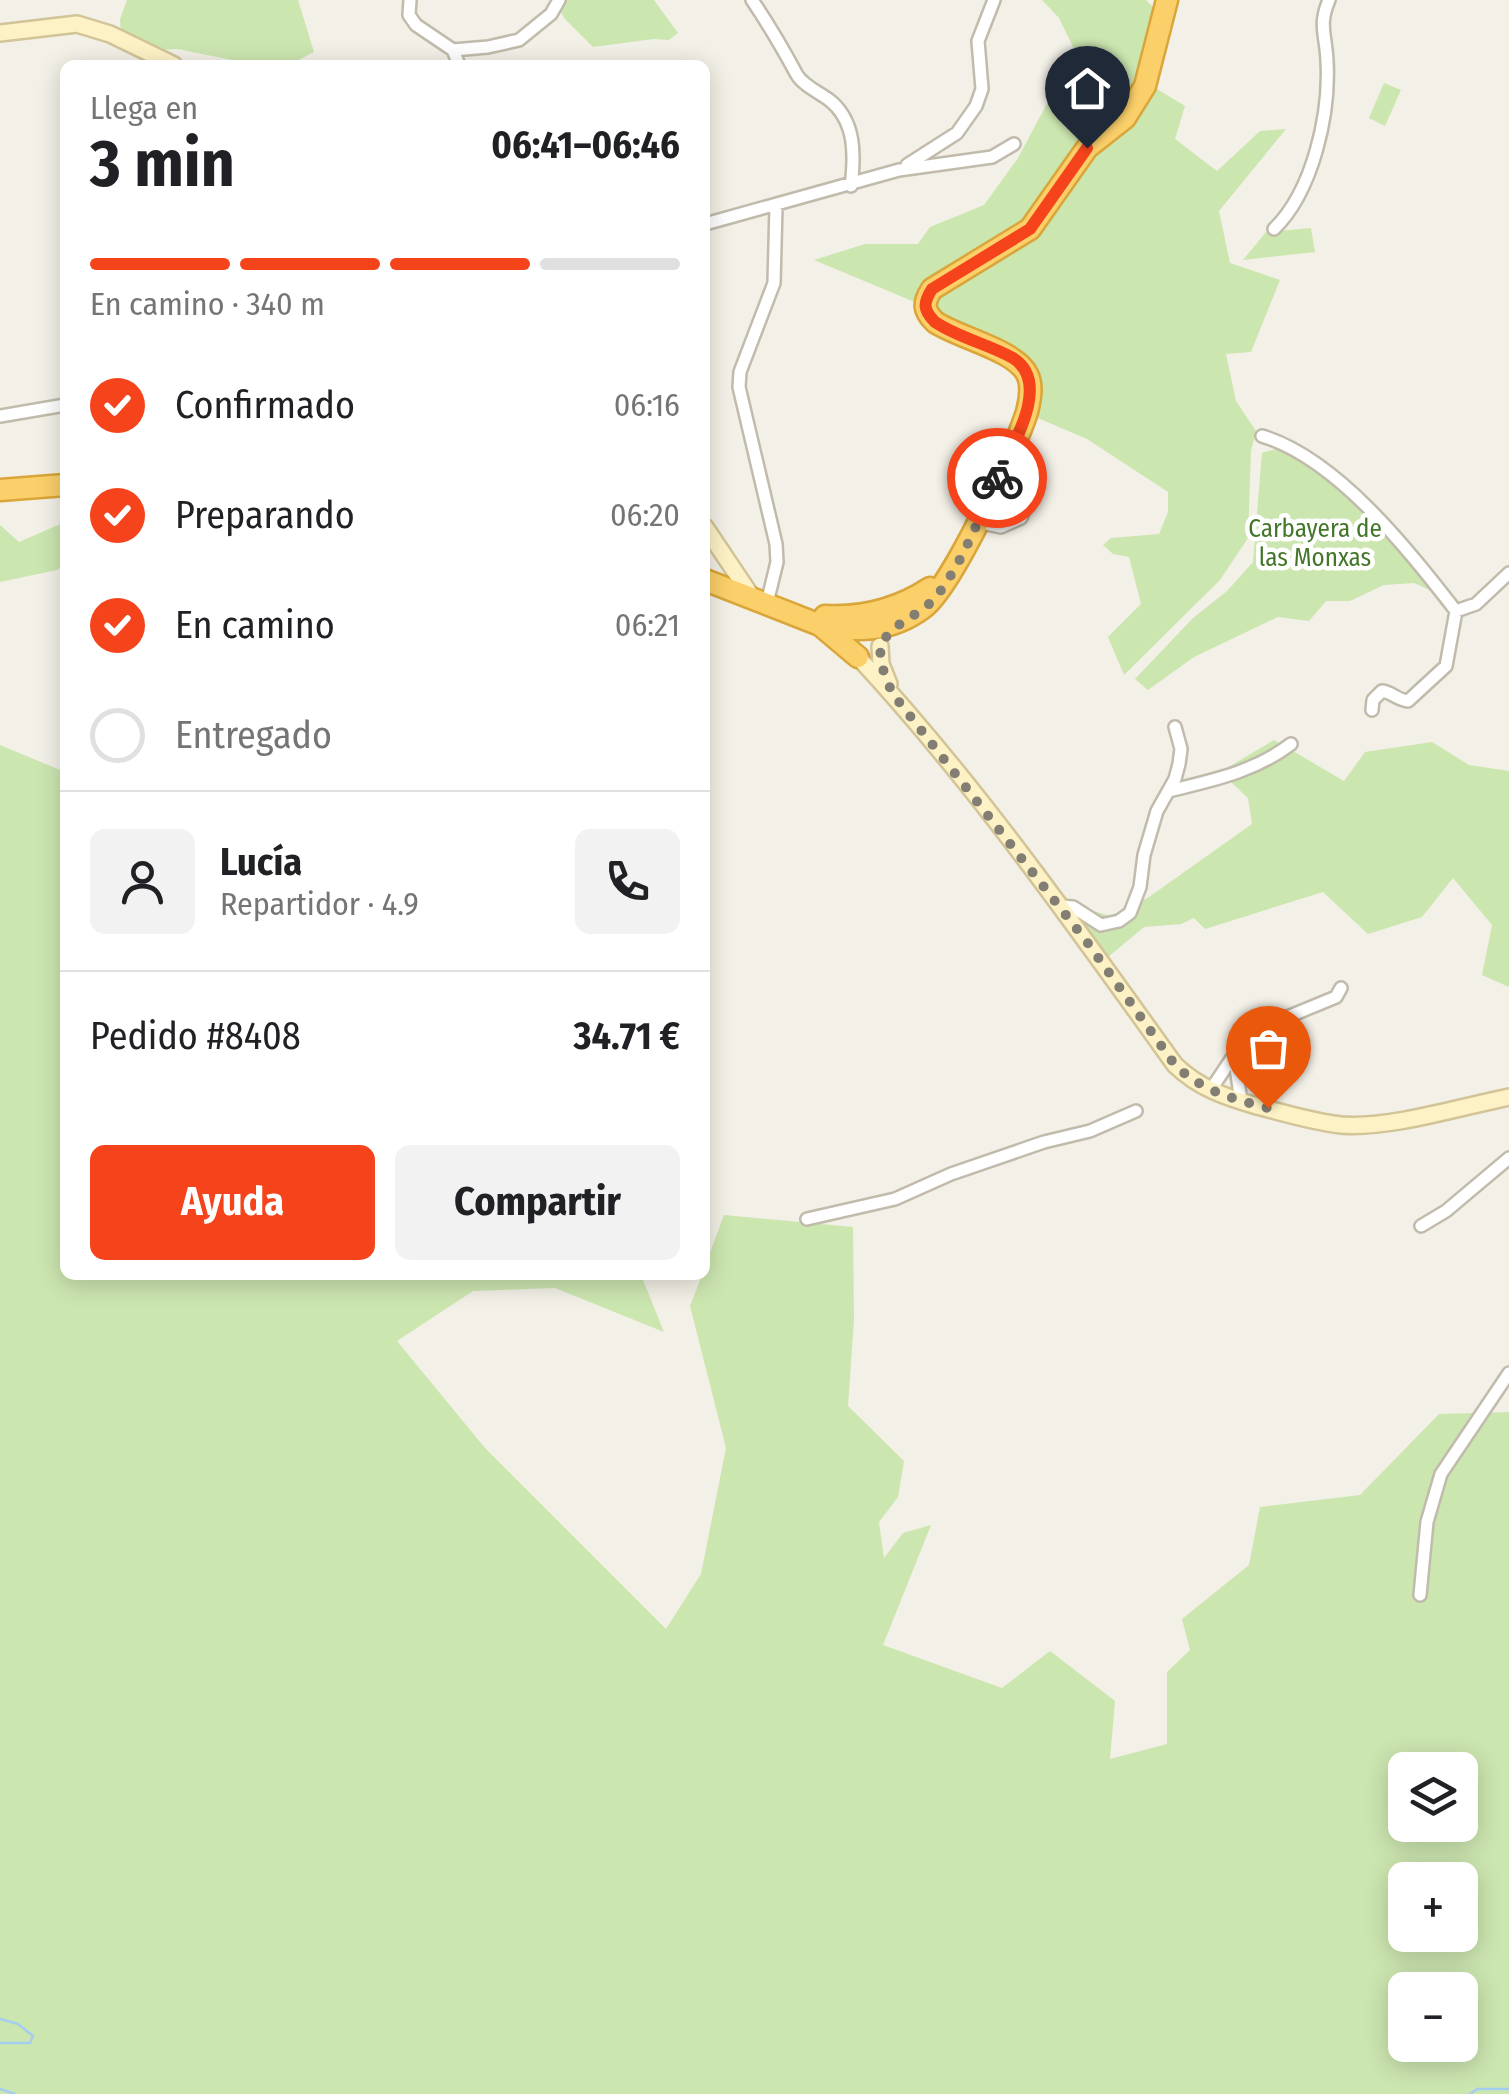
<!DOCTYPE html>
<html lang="es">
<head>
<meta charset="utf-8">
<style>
  :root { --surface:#fff; --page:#f2f2f2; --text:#202124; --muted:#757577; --line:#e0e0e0; --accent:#f5441b }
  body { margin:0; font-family:"Fira Sans Condensed",sans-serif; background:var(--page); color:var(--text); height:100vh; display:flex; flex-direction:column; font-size:38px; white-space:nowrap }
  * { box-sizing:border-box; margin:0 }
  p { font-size:32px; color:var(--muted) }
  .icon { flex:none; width:55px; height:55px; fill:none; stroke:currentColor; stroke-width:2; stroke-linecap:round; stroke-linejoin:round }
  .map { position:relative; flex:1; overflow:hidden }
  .panel { position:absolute; left:60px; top:60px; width:650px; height:1220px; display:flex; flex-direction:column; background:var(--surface); border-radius:15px; box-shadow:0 5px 25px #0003 }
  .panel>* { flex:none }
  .buttons { position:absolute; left:1388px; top:1752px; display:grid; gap:20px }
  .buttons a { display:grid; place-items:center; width:90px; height:90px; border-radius:15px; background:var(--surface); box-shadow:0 5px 25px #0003; font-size:50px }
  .pin { position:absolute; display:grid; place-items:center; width:85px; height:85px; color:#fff; margin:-102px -42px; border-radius:50% 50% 50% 0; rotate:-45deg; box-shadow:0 0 10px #0007 }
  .pin .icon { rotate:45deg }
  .courier { position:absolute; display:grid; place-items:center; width:100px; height:100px; margin:-50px; border:8px solid #f5441b; border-radius:50%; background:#fff; color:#222; box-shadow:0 2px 12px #0007 }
  .overview em { font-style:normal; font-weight:700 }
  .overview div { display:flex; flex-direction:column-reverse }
  .overview { display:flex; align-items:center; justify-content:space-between; height:170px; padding:0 30px }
  h1 { font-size:65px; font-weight:700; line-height:75px }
  .bar { display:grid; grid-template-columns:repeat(4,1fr); gap:15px 10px; align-content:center; height:120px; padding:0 30px }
  .bar i { height:12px; border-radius:8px; background:var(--line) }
  .bar .current { background:var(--accent) }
  .bar p { grid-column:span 4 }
  .line { display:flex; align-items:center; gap:25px; padding:0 30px; border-top:2px solid var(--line) }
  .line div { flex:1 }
  .round { display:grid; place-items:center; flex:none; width:105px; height:105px; border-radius:15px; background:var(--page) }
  ol { padding:0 30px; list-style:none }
  li { display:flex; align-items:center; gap:30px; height:110px }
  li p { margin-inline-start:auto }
  li .icon { padding:10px; border-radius:50%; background:var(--accent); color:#fff; stroke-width:4 }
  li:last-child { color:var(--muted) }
  li i { width:55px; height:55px; border:5px solid var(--line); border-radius:50% }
  .cta { display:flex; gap:20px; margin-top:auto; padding:20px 30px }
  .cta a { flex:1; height:115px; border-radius:15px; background:var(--accent); color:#fff; font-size:40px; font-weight:700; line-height:115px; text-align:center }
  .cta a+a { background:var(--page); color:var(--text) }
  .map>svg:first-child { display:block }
  .green { fill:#cce6b0; fill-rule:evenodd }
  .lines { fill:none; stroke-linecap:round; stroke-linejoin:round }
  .stream { stroke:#a4cdef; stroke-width:2.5 }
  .street-casing { stroke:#c1bbac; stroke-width:16 }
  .secondary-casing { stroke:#d2c497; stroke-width:20 }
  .highway-casing { stroke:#daa539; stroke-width:25 }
  .street { stroke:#fff; stroke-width:11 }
  .secondary { stroke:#fdf2c6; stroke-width:15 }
  .highway { stroke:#fbd06a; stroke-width:20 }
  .done { stroke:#837e74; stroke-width:10; stroke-dasharray:0 18 }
  .route { stroke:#f5441b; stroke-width:12 }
  .labels { text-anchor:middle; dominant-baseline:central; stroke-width:9; stroke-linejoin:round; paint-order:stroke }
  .park-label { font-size:25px; fill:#44762a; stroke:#fff }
</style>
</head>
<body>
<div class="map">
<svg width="1509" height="2094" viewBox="0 0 1509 2094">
  <rect width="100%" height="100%" fill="#f3f0e7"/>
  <path class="green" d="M127,0H298L314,52L289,65H257L177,49L157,50L121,33L120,19Z
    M564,0H654L678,33L669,40L654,39L593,47L564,18L561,12Z
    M1042,0H1146L1154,8L1142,80L1185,106L1175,139L1217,171L1260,131L1286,129L1219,211L1230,263L1280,280L1251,352L1226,354L1236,401L1256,431L1251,451L1248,538L1220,580L1124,675L1108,637L1141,604L1129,557L1113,554L1103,545L1111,538L1159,534L1168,512V492L1087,439L1033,416L1014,352L941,313L814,260L865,244H918L930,227L984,205L1018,158L1075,51L1059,18Z
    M1384,83L1401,90L1385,126L1369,118Z
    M1311,228L1315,252L1243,260L1266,232Z
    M1279,448L1359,502L1410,559L1434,592L1414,583L1384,585L1350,601H1326L1309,621L1278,617L1194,657L1148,690L1135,679L1193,618L1227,591L1253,562L1262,453Z
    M65,522V565L57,570L0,582V525L19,542Z
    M1274,740L1344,781L1365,752L1432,742L1469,765L1509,771V987L1482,975L1492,925L1453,878L1422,917L1368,934L1323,892L1205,929L1194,918L1181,924L1144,927L1107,958L1074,913L1094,911L1113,917L1149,897L1252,824L1248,798L1220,772Z
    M0,745L65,772V1275H641L664,1332L555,1288L473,1291L397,1341L485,1448L666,1629L701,1574L726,1448L690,1306L702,1275H705V1266L724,1215L853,1227L854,1320L848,1406L904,1461L898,1497L879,1522L884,1558L903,1533L931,1525L883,1645L1002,1688L1050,1651L1115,1701L1110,1759L1167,1744V1672L1190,1650L1182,1619L1249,1565L1260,1507L1360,1495L1439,1414L1509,1412V2094H0ZM1405,1770H1460V1825H1405ZM1405,1880H1460V1935H1405ZM1405,1990H1460V2045H1405Z"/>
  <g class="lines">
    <path class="stream" d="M0,2019L18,2024L33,2036L30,2043H0
      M0,2089L15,2094
      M1470,2094L1477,2089H1509"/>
    <g class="street-casing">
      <path id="street" d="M410,0L409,15L416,25L453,50L488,47L519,40L551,14L559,0
        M752,0C769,25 783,49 797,75C803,85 818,92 828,99C856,120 855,155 851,186
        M453,50L459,65
        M907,165L957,133L976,106L982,89L978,41L994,0
        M705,224L899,170L992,157L1014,144
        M1274,229C1313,191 1330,114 1327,61C1326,34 1318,26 1329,0
        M0,416L65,405
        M1262,436C1338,459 1409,551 1456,611L1476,604L1509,573
        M977,522L1001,527L1021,518L1028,501
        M767,603L777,562L776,544L739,387L740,372L774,283L776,206
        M1372,710L1373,700L1382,691C1392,692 1397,700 1408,701L1446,666L1456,611
        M1169,791C1213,780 1254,772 1291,744
        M1059,906L1073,907L1101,925L1119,921L1130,913L1140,887L1144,855L1157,811L1175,779L1179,764L1181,749L1175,727
        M1210,1091L1232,1058
        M1241,1101L1234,1055L1251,1032L1336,997L1341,988
        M807,1219L895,1199L951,1174L1044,1142L1090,1131L1136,1111
        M1421,1226L1446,1211L1509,1158
        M1420,1595L1427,1522L1441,1474L1509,1373"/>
    </g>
    <g class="secondary-casing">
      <path id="secondary" d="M0,33L77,24L110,34L174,65
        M705,527L752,597
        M880,646L881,664L889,684
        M858,657C975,783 1075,926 1175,1065C1199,1088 1225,1097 1257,1106C1284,1113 1313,1122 1341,1125C1389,1129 1460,1107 1509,1097"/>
    </g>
    <g class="highway-casing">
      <path id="highway" d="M0,490L65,485
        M705,580L820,625L858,657
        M825,616C863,618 898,609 930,588
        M820,625C857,632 891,632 923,608C952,587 1015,450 1027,412C1030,400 1033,385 1027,374C1015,350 959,338 935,322C923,310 923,303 932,289L1030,229L1087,148L1125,118L1145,86L1167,0"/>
    </g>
    <use href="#street" class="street"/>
    <use href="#secondary" class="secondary"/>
    <use href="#highway" class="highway"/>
  </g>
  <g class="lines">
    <path class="done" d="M997,478C980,516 964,559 939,593C922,617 896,618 880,646L881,664L892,693L1087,942L1175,1065C1202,1091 1233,1099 1268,1108"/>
    <path class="route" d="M997,478C1011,448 1053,383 1013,358C988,344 959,338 935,322C923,310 923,303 932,289L1030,229L1087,148"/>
  </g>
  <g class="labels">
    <g class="park-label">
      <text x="1315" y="529">Carbayera de<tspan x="1315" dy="29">las Monxas</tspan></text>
    </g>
  </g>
</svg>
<div class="buttons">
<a><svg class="icon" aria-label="layers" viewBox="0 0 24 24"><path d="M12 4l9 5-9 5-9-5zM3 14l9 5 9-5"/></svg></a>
<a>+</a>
<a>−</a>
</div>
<div class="pin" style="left:1268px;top:1108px;background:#ea580c"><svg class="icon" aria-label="bag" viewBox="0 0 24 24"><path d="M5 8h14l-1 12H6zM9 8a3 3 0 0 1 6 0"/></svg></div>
<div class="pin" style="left:1087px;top:148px;background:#1f2937"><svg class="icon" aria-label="home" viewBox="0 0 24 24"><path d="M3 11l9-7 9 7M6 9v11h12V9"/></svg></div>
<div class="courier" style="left:997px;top:478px"><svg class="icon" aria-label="bike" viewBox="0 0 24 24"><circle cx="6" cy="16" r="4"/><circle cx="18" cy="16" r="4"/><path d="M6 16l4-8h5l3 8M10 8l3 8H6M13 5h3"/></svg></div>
<section class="panel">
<div class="overview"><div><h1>3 min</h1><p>Llega en</p></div><em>06:41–06:46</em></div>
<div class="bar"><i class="current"></i><i class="current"></i><i class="current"></i><i></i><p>En camino · 340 m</p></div>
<ol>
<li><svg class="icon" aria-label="check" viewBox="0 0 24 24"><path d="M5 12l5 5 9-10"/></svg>Confirmado<p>06:16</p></li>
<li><svg class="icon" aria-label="check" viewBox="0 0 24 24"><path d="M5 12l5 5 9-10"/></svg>Preparando<p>06:20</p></li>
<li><svg class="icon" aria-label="check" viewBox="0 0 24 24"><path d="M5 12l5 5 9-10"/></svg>En camino<p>06:21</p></li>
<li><i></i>Entregado</li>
</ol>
<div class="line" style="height:180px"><a class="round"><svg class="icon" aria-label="person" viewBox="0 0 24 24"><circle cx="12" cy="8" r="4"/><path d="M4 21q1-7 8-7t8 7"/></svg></a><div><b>Lucía</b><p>Repartidor · 4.9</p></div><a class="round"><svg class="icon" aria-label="phone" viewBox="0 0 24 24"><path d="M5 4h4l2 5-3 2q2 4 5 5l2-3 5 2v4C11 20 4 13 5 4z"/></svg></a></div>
<div class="line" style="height:130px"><div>Pedido #8408</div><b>34.71 €</b></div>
<div class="cta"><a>Ayuda</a><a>Compartir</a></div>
</section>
</div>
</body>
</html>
